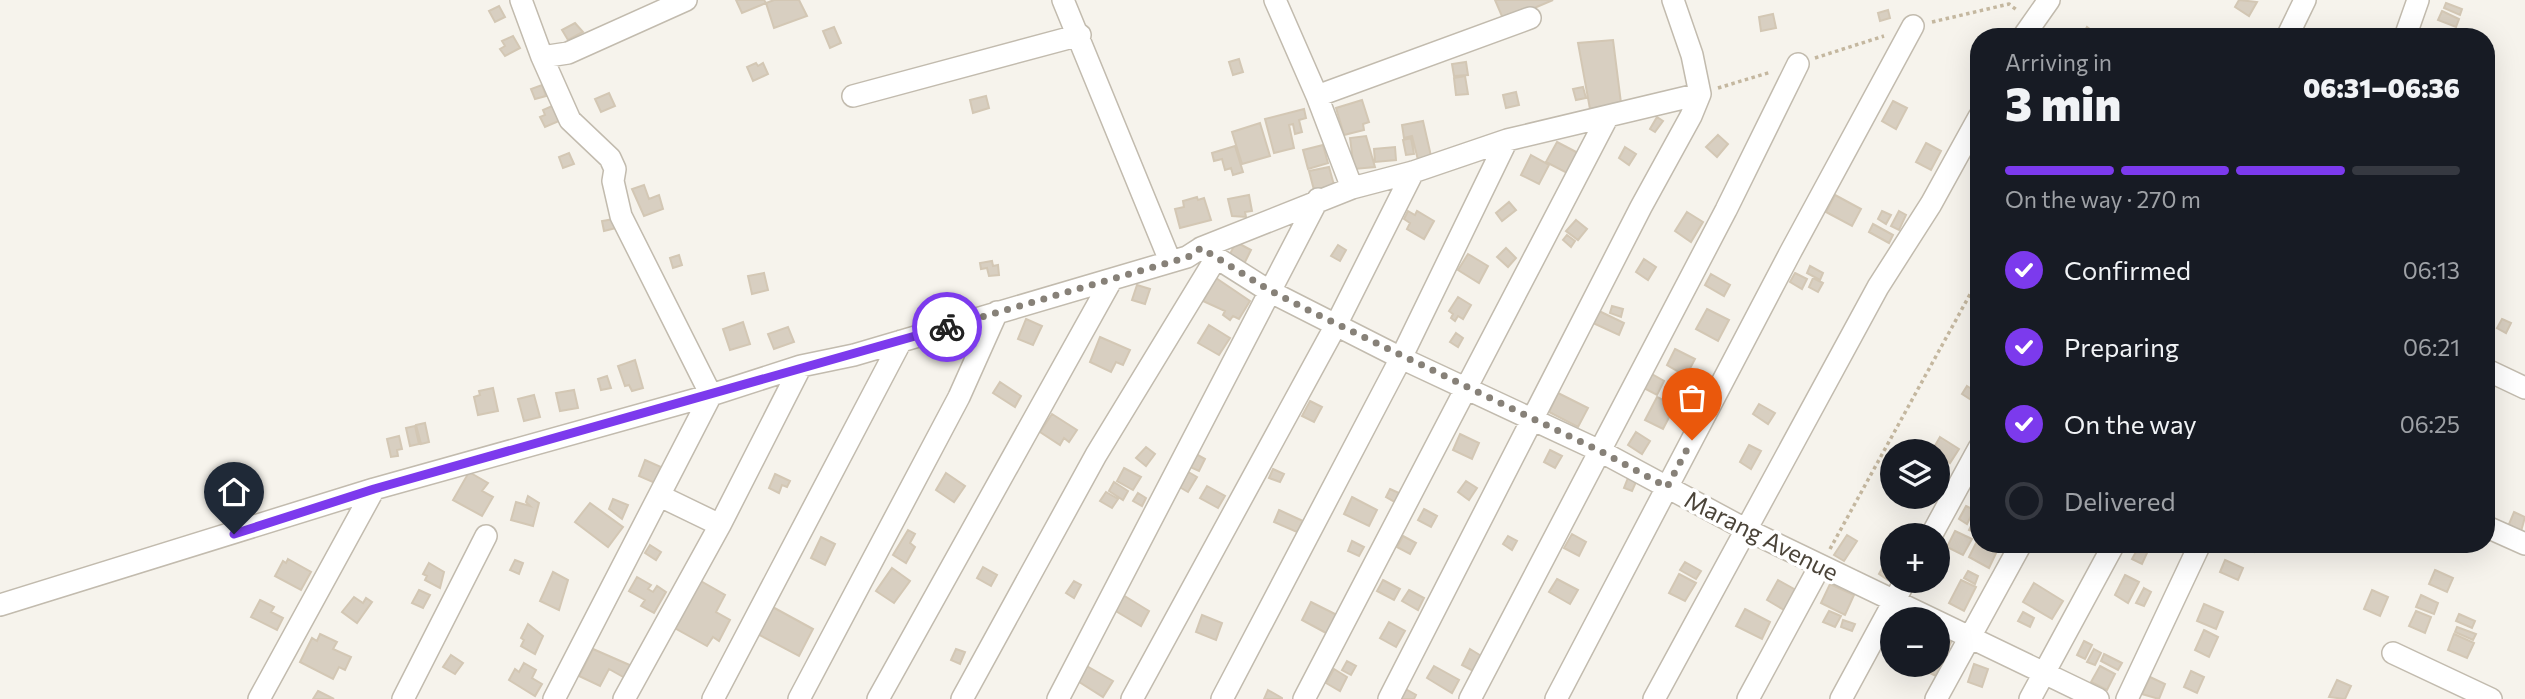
<!DOCTYPE html>
<html lang="en">
<head>
<meta charset="utf-8">
<style>
  :root { --surface:#171b24; --page:#242831; --text:#f1f3f6; --muted:#9ea1a6; --line:#363941; --accent:#7c3aed }
  body { margin:0; font-family:Commissioner,sans-serif; background:var(--page); color:var(--text); height:100vh; display:flex; flex-direction:column; font-size:26px; white-space:nowrap }
  * { box-sizing:border-box; margin:0 }
  p { font-size:23px; color:var(--muted) }
  .icon { flex:none; width:38px; height:38px; fill:none; stroke:currentColor; stroke-width:2; stroke-linecap:round; stroke-linejoin:round }
  .map { position:relative; flex:1; overflow:hidden }
  .sheet { position:absolute; left:1970px; top:28px; width:525px; height:525px; display:flex; flex-direction:column; background:var(--surface); border-radius:28px; box-shadow:0 7px 28px #0002 }
  .sheet>* { flex:none }
  .tools { position:absolute; left:1880px; top:439px; display:grid; gap:14px }
  .tools a { display:grid; place-items:center; width:70px; height:70px; border-radius:50%; background:var(--surface); box-shadow:0 7px 28px #0002; font-size:35px }
  .pin { position:absolute; display:grid; place-items:center; width:60px; height:60px; color:#fff; margin:-72px -30px; border-radius:50% 50% 50% 0; rotate:-45deg; box-shadow:0 0 7px #0007 }
  .pin .icon { rotate:45deg }
  .courier { position:absolute; display:grid; place-items:center; width:70px; height:70px; margin:-35px; border:5px solid #7c3aed; border-radius:50%; background:#fff; color:#222; box-shadow:0 2px 9px #0007 }
  .headline em { font-style:normal; font-weight:800 }
  .headline div { display:flex; flex-direction:column-reverse }
  .headline { display:flex; align-items:center; justify-content:space-between; height:119px; padding:0 35px }
  h1 { font-size:46px; font-weight:800; line-height:52px }
  .bar { display:grid; grid-template-columns:repeat(4,1fr); gap:10px 7px; align-content:center; height:84px; padding:0 35px }
  .bar i { height:9px; border-radius:5px; background:var(--line) }
  .bar .on { background:var(--accent) }
  .bar p { grid-column:span 4 }
  ol { padding:0 35px; list-style:none }
  li { display:flex; align-items:center; gap:21px; height:77px }
  li p { margin-inline-start:auto }
  li .icon { padding:7px; border-radius:50%; background:var(--accent); color:#fff; stroke-width:4 }
  li:last-child { color:var(--muted) }
  li i { width:38px; height:38px; border:4px solid var(--line); border-radius:50% }
  .map>svg:first-child { display:block }
  .building { fill:#d8cfc1; stroke:#d3c7b4; stroke-width:2 }
  .lines { fill:none; stroke-linecap:round; stroke-linejoin:round }
  .street-casing { stroke:#c2bbae; stroke-width:24 }
  .path { stroke:#c4b79f; stroke-width:3.5; stroke-dasharray:3.5 3.5; stroke-linecap:butt }
  .street { stroke:#fff; stroke-width:21 }
  .done { stroke:#878178; stroke-width:7; stroke-dasharray:0 12.6 }
  .route { stroke:#7c3aed; stroke-width:9 }
  .labels { text-anchor:middle; dominant-baseline:central; stroke-width:7; stroke-linejoin:round; paint-order:stroke }
  .street-label { font-size:24px; fill:#4b4439; stroke:#fff }
</style>
</head>
<body>
<div class="map">
<svg width="2525" height="699" viewBox="0 0 2525 699">
  <rect width="100%" height="100%" fill="#f6f3ec"/>
  <path class="building" d="M736,0H764L766,3L742,13Z
    M774,0H799L807,16L774,28L766,3Z
    M1495,0H1553L1504,21Z
    M2239,0L2257,2L2249,16L2235,7Z
    M2446,3L2462,9L2460,15L2444,8Z
    M499,6L505,17L495,22L489,11Z
    M1888,10L1890,18L1880,21L1878,13Z
    M2442,11L2459,19L2456,27L2438,20Z
    M1773,14L1776,28L1761,31L1759,17Z
    M575,23L583,32L568,40L562,30Z
    M834,27L841,43L830,48L823,31Z
    M2087,27L2101,37H2081Z
    M513,36L520,48L505,56L500,49L505,46L502,41Z
    M1613,40L1621,103L1590,109L1578,43Z
    M1239,59L1243,72L1233,75L1229,62Z
    M1466,62L1468,75L1454,76L1452,64Z
    M756,63L758,66L763,63L768,74L753,81L747,67Z
    M1465,76L1468,94L1456,95L1454,78Z
    M542,85L546,96L535,99L531,89Z
    M1583,87L1586,98L1576,100L1573,89Z
    M1516,92L1519,105L1506,108L1503,95Z
    M609,93L615,106L601,112L595,99Z
    M986,96L989,108L973,113L970,100Z
    M1362,100L1369,122L1363,124L1364,130L1344,135L1336,108Z
    M1893,101L1907,108L1896,129L1882,121Z
    M552,106L559,121L545,127L540,117L545,115L543,110Z
    M1304,109L1306,118L1299,120L1302,132L1295,134L1293,124L1289,125L1294,148L1274,153L1265,119Z
    M1657,117L1663,121L1655,132L1650,129Z
    M1423,121L1431,156L1418,160L1412,136L1404,138L1402,125Z
    M1260,123L1270,156L1242,164L1232,132Z
    M1718,135L1728,144L1717,157L1706,147Z
    M1366,136L1375,167L1354,169L1350,138Z
    M1411,138L1414,154L1406,155L1403,140Z
    M1557,142L1580,154L1569,174L1546,162Z
    M1926,143L1941,151L1931,170L1916,162Z
    M1323,145L1328,163L1308,169L1303,150Z
    M1235,146L1243,172L1233,175L1231,168L1225,170L1222,159L1214,161L1212,153Z
    M1395,147L1396,160L1375,162L1374,149Z
    M1625,147L1636,154L1629,165L1619,158Z
    M569,153L574,164L563,168L559,157Z
    M1531,155L1549,165L1539,184L1521,175Z
    M1329,167L1334,185L1314,190L1309,171Z
    M644,185L649,199L659,195L663,209L644,216L632,189Z
    M1249,195L1252,211L1245,212L1246,217L1232,216L1228,199Z
    M1835,195L1861,209L1852,226L1826,212Z
    M1197,197L1198,200L1204,198L1211,220L1180,228L1175,209L1184,207L1183,201Z
    M1509,202L1516,210L1502,221L1496,213Z
    M1408,211L1415,215L1417,211L1434,221L1424,239L1407,229L1410,223L1404,219Z
    M1882,211L1891,215L1886,224L1878,219Z
    M1899,211L1906,215L1899,230L1891,226Z
    M1687,212L1703,222L1691,242L1675,231Z
    M614,219L616,228L604,231L602,221Z
    M1576,220L1587,229L1578,240L1566,231Z
    M1873,224L1893,235L1889,243L1869,232Z
    M1567,235L1575,241L1571,247L1563,240Z
    M1236,242L1251,250L1242,268L1227,260Z
    M1338,245L1346,250L1340,261L1331,256Z
    M1506,248L1516,258L1508,267L1497,257Z
    M1468,254L1488,266L1479,283L1458,270Z
    M679,255L682,265L673,268L670,258Z
    M1644,259L1656,267L1648,280L1636,272Z
    M992,261L993,266L998,265L999,275L989,276L987,268L981,269L980,263Z
    M1810,266L1823,273L1820,280L1807,273Z
    M764,273L768,290L752,294L748,276Z
    M1795,273L1807,279L1802,289L1790,282Z
    M1711,274L1730,285L1724,296L1705,285Z
    M1216,278L1250,301L1239,319L1233,316L1230,320L1223,315L1225,311L1203,301Z
    M1813,278L1823,283L1818,292L1809,287Z
    M1137,285L1150,289L1145,304L1132,300Z
    M1458,297L1471,305L1463,319L1458,316L1455,321L1451,318L1453,314L1449,311Z
    M1612,306L1623,309L1621,317L1610,313Z
    M1707,309L1729,320L1718,341L1696,329Z
    M1599,311L1624,323L1619,335L1593,323Z
    M1026,319L1042,326L1033,345L1018,339Z
    M2502,319L2511,323L2506,333L2497,328Z
    M743,322L750,344L730,350L723,329Z
    M1209,325L1230,338L1219,355L1198,343Z
    M788,327L794,342L774,349L768,334Z
    M1456,333L1463,338L1458,347L1450,342Z
    M1100,337L1130,350L1123,365L1116,362L1111,372L1090,362Z
    M1675,349L1695,359L1686,376L1667,365Z
    M635,360L643,388L632,391L629,385L625,386L618,366Z
    M1650,373L1664,381L1657,395L1642,387Z
    M607,376L611,388L601,390L598,379Z
    M1000,382L1021,396L1015,407L993,393Z
    M1967,386L1978,393L1973,401L1962,394Z
    M493,388L498,411L478,415L474,397L480,395L479,391Z
    M574,390L578,408L560,411L556,393Z
    M1558,393L1588,408L1578,427L1549,412Z
    M534,395L540,417L524,421L518,399Z
    M1657,397L1675,406L1663,429L1645,420Z
    M1310,401L1322,407L1314,422L1302,416Z
    M1759,404L1775,413L1768,424L1753,414Z
    M1052,414L1077,430L1069,442L1064,438L1060,445L1040,432Z
    M425,423L429,442L421,444L416,425Z
    M415,426L419,444L410,446L406,428Z
    M1636,432L1650,441L1642,454L1628,445Z
    M1460,434L1479,443L1472,459L1453,450Z
    M399,436L402,449L397,450L398,456L391,457L387,439Z
    M1940,437L1959,449L1950,463L1932,451Z
    M1749,445L1761,451L1751,469L1740,462Z
    M1146,447L1155,454L1146,466L1136,458Z
    M1550,450L1562,456L1555,468L1544,462Z
    M1194,453L1205,459L1199,471L1188,466Z
    M645,460L661,467L655,483L639,476Z
    M1124,468L1141,477L1133,490L1117,481Z
    M1273,469L1284,474L1280,482L1269,478Z
    M1185,470L1197,477L1188,492L1176,485Z
    M469,472L488,483L482,491L493,497L482,516L453,500Z
    M946,473L965,486L954,502L936,490Z
    M775,474L790,481L787,487L782,485L779,493L769,488Z
    M1628,478L1636,482L1632,491L1624,488Z
    M1466,481L1477,488L1469,500L1458,492Z
    M1114,482L1128,491L1123,500L1109,491Z
    M1207,486L1225,496L1218,508L1200,498Z
    M1390,489L1399,493L1395,502L1386,497Z
    M1106,492L1118,499L1112,508L1100,501Z
    M1138,493L1146,498L1142,506L1133,501Z
    M528,496L539,503L533,526L511,520L516,502L530,506L526,502Z
    M1352,497L1377,510L1369,526L1344,514Z
    M613,499L628,505L622,519L609,509Z
    M590,503L623,527L608,547L575,522Z
    M1966,506L1974,510L1967,524L1959,519Z
    M1424,509L1437,516L1431,527L1418,520Z
    M1279,510L1303,521L1297,532L1274,522Z
    M1978,512L1979,527L1976,533L1969,530Z
    M2514,512L2525,517L2520,535L2507,529Z
    M908,530L915,534L910,543L915,547L906,563L893,555Z
    M1955,531L1972,539L1963,555L1947,547Z
    M1572,534L1586,542L1579,556L1564,548Z
    M1847,535L1857,541L1844,561L1834,555Z
    M1403,536L1416,543L1410,554L1397,547Z
    M1508,536L1517,541L1512,550L1503,544Z
    M821,537L835,544L825,565L811,558Z
    M1978,539L1979,544L1998,549L1989,568L1969,557Z
    M1352,541L1364,547L1359,556L1348,551Z
    M2236,544H2257L2254,552Z
    M650,545L661,552L656,560L645,553Z
    M2138,548L2147,553L2142,564L2132,559Z
    M288,559L311,572L301,590L275,576L283,561L286,563Z
    M515,560L523,563L519,574L510,570Z
    M2225,560L2243,568L2238,580L2220,572Z
    M1685,562L1701,571L1696,579L1680,570Z
    M429,563L444,572L440,588L425,580L427,576L423,574Z
    M1884,565L1892,570L1888,580L1879,574Z
    M983,567L997,575L991,586L977,578Z
    M892,568L910,581L894,603L876,591Z
    M2435,570L2453,578L2447,592L2429,584Z
    M1968,571L1978,576L1975,584L1964,578Z
    M553,572L568,580L559,610L540,601Z
    M1679,574L1696,583L1685,601L1669,593Z
    M2125,575L2139,582L2128,603L2115,595Z
    M637,577L651,585L648,589L653,592L657,586L666,592L654,613L641,606L645,600L629,591Z
    M1557,579L1578,590L1570,604L1549,592Z
    M699,580L725,595L716,612L730,620L719,641L713,637L707,646L673,627Z
    M1383,580L1400,589L1394,600L1377,591Z
    M1778,580L1796,590L1784,610L1767,600Z
    M1961,580L1976,587L1964,611L1949,603Z
    M1074,581L1081,585L1074,598L1066,593Z
    M2034,583L2063,601L2052,619L2023,602Z
    M1830,584L1854,595L1845,615L1821,603Z
    M2144,588L2151,592L2144,606L2136,603Z
    M419,590L430,595L423,608L412,603Z
    M1409,590L1424,598L1418,610L1402,601Z
    M2372,590L2388,597L2380,616L2364,609Z
    M1123,595L1149,611L1141,626L1114,610Z
    M2421,595L2438,603L2434,614L2416,607Z
    M354,597L363,603L366,598L372,602L357,623L342,612Z
    M260,600L274,607L271,612L283,618L277,630L251,617Z
    M1311,602L1337,615L1328,634L1302,620Z
    M2204,604L2223,612L2216,629L2197,621Z
    M769,605L813,629L799,656L754,632Z
    M1745,609L1770,622L1762,639L1736,626Z
    M1829,611L1841,616L1835,627L1823,622Z
    M2416,611L2431,617L2425,633L2409,626Z
    M2023,612L2034,618L2030,627L2018,621Z
    M2459,614L2475,621L2472,628L2456,621Z
    M1202,615L1222,623L1216,640L1196,632Z
    M1843,620L1855,624L1852,631L1841,627Z
    M1389,622L1405,631L1396,647L1380,638Z
    M528,624L543,636L535,654L521,646L524,640L521,638Z
    M2457,627L2476,634L2473,640L2455,632Z
    M2204,630L2218,637L2209,657L2195,650Z
    M320,634L337,642L333,649L351,657L345,670L339,667L333,679L300,662L312,638L317,641Z
    M2454,634L2474,643L2467,658L2448,650Z
    M1937,636L1951,642L1936,676L1923,670L1925,665H1937Z
    M2084,641L2092,645L2085,659L2077,655Z
    M593,649L632,666L625,678L609,669L600,686L579,676Z
    M956,649L965,652L960,664L951,660Z
    M1470,649L1483,657L1475,672L1462,665Z
    M2094,649L2101,653L2095,665L2087,662Z
    M2104,654L2122,663L2118,670L2101,661Z
    M451,655L463,663L455,674L443,667Z
    M1347,661L1356,666L1351,675L1342,670Z
    M524,663L536,670L532,678L542,684L535,696L509,680L515,669L519,672Z
    M1974,664L1988,669L1982,687L1968,682Z
    M1085,665L1113,681L1103,697L1076,680Z
    M1434,666L1459,680L1452,693L1427,678Z
    M2100,666L2115,674L2107,690L2091,682Z
    M1334,669L1347,677L1340,691L1326,683Z
    M2191,671L2204,677L2197,693L2184,687Z
    M2150,677L2165,684L2159,699L2142,694Z
    M2337,680L2351,686L2345,699L2329,697Z
    M1402,687L1416,695L1414,699H1397Z
    M1268,690L1282,698V699H1264Z
    M318,691L334,699H313Z"/>
  <g class="lines">
    <g class="street-casing">
      <path id="street" d="M521,0L542,57L568,53L686,0
        M1063,0L1170,261
        M1275,0L1317,96
        M2023,37L2049,0
        M2287,37L2305,0
        M2405,37L2418,0
        M542,57L570,120L610,158L615,169L613,181L621,216L711,395L554,699
        M853,96L1080,35
        M1352,188L1317,96L1530,18
        M1201,248L1352,188L1413,172L1507,140L1700,94
        M2487,370L2525,388
        M660,496L720,525
        M2487,527L2525,544
        M1931,536L1979,448
        M0,605L374,489L711,395L801,366L854,355L1187,257L1201,248L1269,291L1401,358L1600,451L1745,529L2098,699
        M2393,653L2491,699
        M259,699L374,489
        M403,699L486,536
        M624,699L720,525L801,366
        M713,699L901,341
        M799,699L959,397L997,312
        M878,699L1112,279
        M962,699L1096,455L1216,258
        M1058,699L1318,199
        M1132,699L1336,325L1413,172
        M1222,699L1401,358L1507,140
        M1304,699L1607,118
        M1389,699L1641,207L1691,116L1700,94L1692,55L1673,0
        M1470,699L1726,210L1798,64
        M1556,699L1790,253L1913,26
        M1654,699L1878,287L1931,204L1979,117
        M1748,699L1820,566
        M1841,699L1905,581
        M1936,699L2021,544
        M2030,699L2114,544
        M2127,699L2200,544"/>
    </g>
    <path class="path" d="M1932,22L2009,4L2018,11
      M1815,58L1884,36
      M1718,88L1771,72
      M1830,549L1979,278"/>
    <use href="#street" class="street"/>
  </g>
  <g class="lines">
    <path class="done" d="M947,327L1188,257L1201,248L1269,290L1314,313L1600,451L1667,487L1692,440"/>
    <path class="route" d="M234,534L374,489L947,327"/>
  </g>
  <g class="labels">
    <g class="street-label">
      <text transform="translate(1762 535) rotate(27)">Marang Avenue</text>
    </g>
  </g>
</svg>
<div class="tools">
<a><svg class="icon" aria-label="layers" viewBox="0 0 24 24"><path d="M12 4l9 5-9 5-9-5zM3 14l9 5 9-5"/></svg></a>
<a>+</a>
<a>−</a>
</div>
<div class="pin" style="left:1692px;top:440px;background:#ea580c"><svg class="icon" aria-label="bag" viewBox="0 0 24 24"><path d="M5 8h14l-1 12H6zM9 8a3 3 0 0 1 6 0"/></svg></div>
<div class="pin" style="left:234px;top:534px;background:#1f2937"><svg class="icon" aria-label="home" viewBox="0 0 24 24"><path d="M3 11l9-7 9 7M6 9v11h12V9"/></svg></div>
<div class="courier" style="left:947px;top:327px"><svg class="icon" aria-label="bike" viewBox="0 0 24 24"><circle cx="6" cy="16" r="4"/><circle cx="18" cy="16" r="4"/><path d="M6 16l4-8h5l3 8M10 8l3 8H6M13 5h3"/></svg></div>
<section class="sheet">
<div class="headline"><div><h1>3 min</h1><p>Arriving in</p></div><em>06:31–06:36</em></div>
<div class="bar"><i class="on"></i><i class="on"></i><i class="on"></i><i></i><p>On the way · 270 m</p></div>
<ol>
<li><svg class="icon" aria-label="check" viewBox="0 0 24 24"><path d="M5 12l5 5 9-10"/></svg>Confirmed<p>06:13</p></li>
<li><svg class="icon" aria-label="check" viewBox="0 0 24 24"><path d="M5 12l5 5 9-10"/></svg>Preparing<p>06:21</p></li>
<li><svg class="icon" aria-label="check" viewBox="0 0 24 24"><path d="M5 12l5 5 9-10"/></svg>On the way<p>06:25</p></li>
<li><i></i>Delivered</li>
</ol>
</section>
</div>
</body>
</html>
